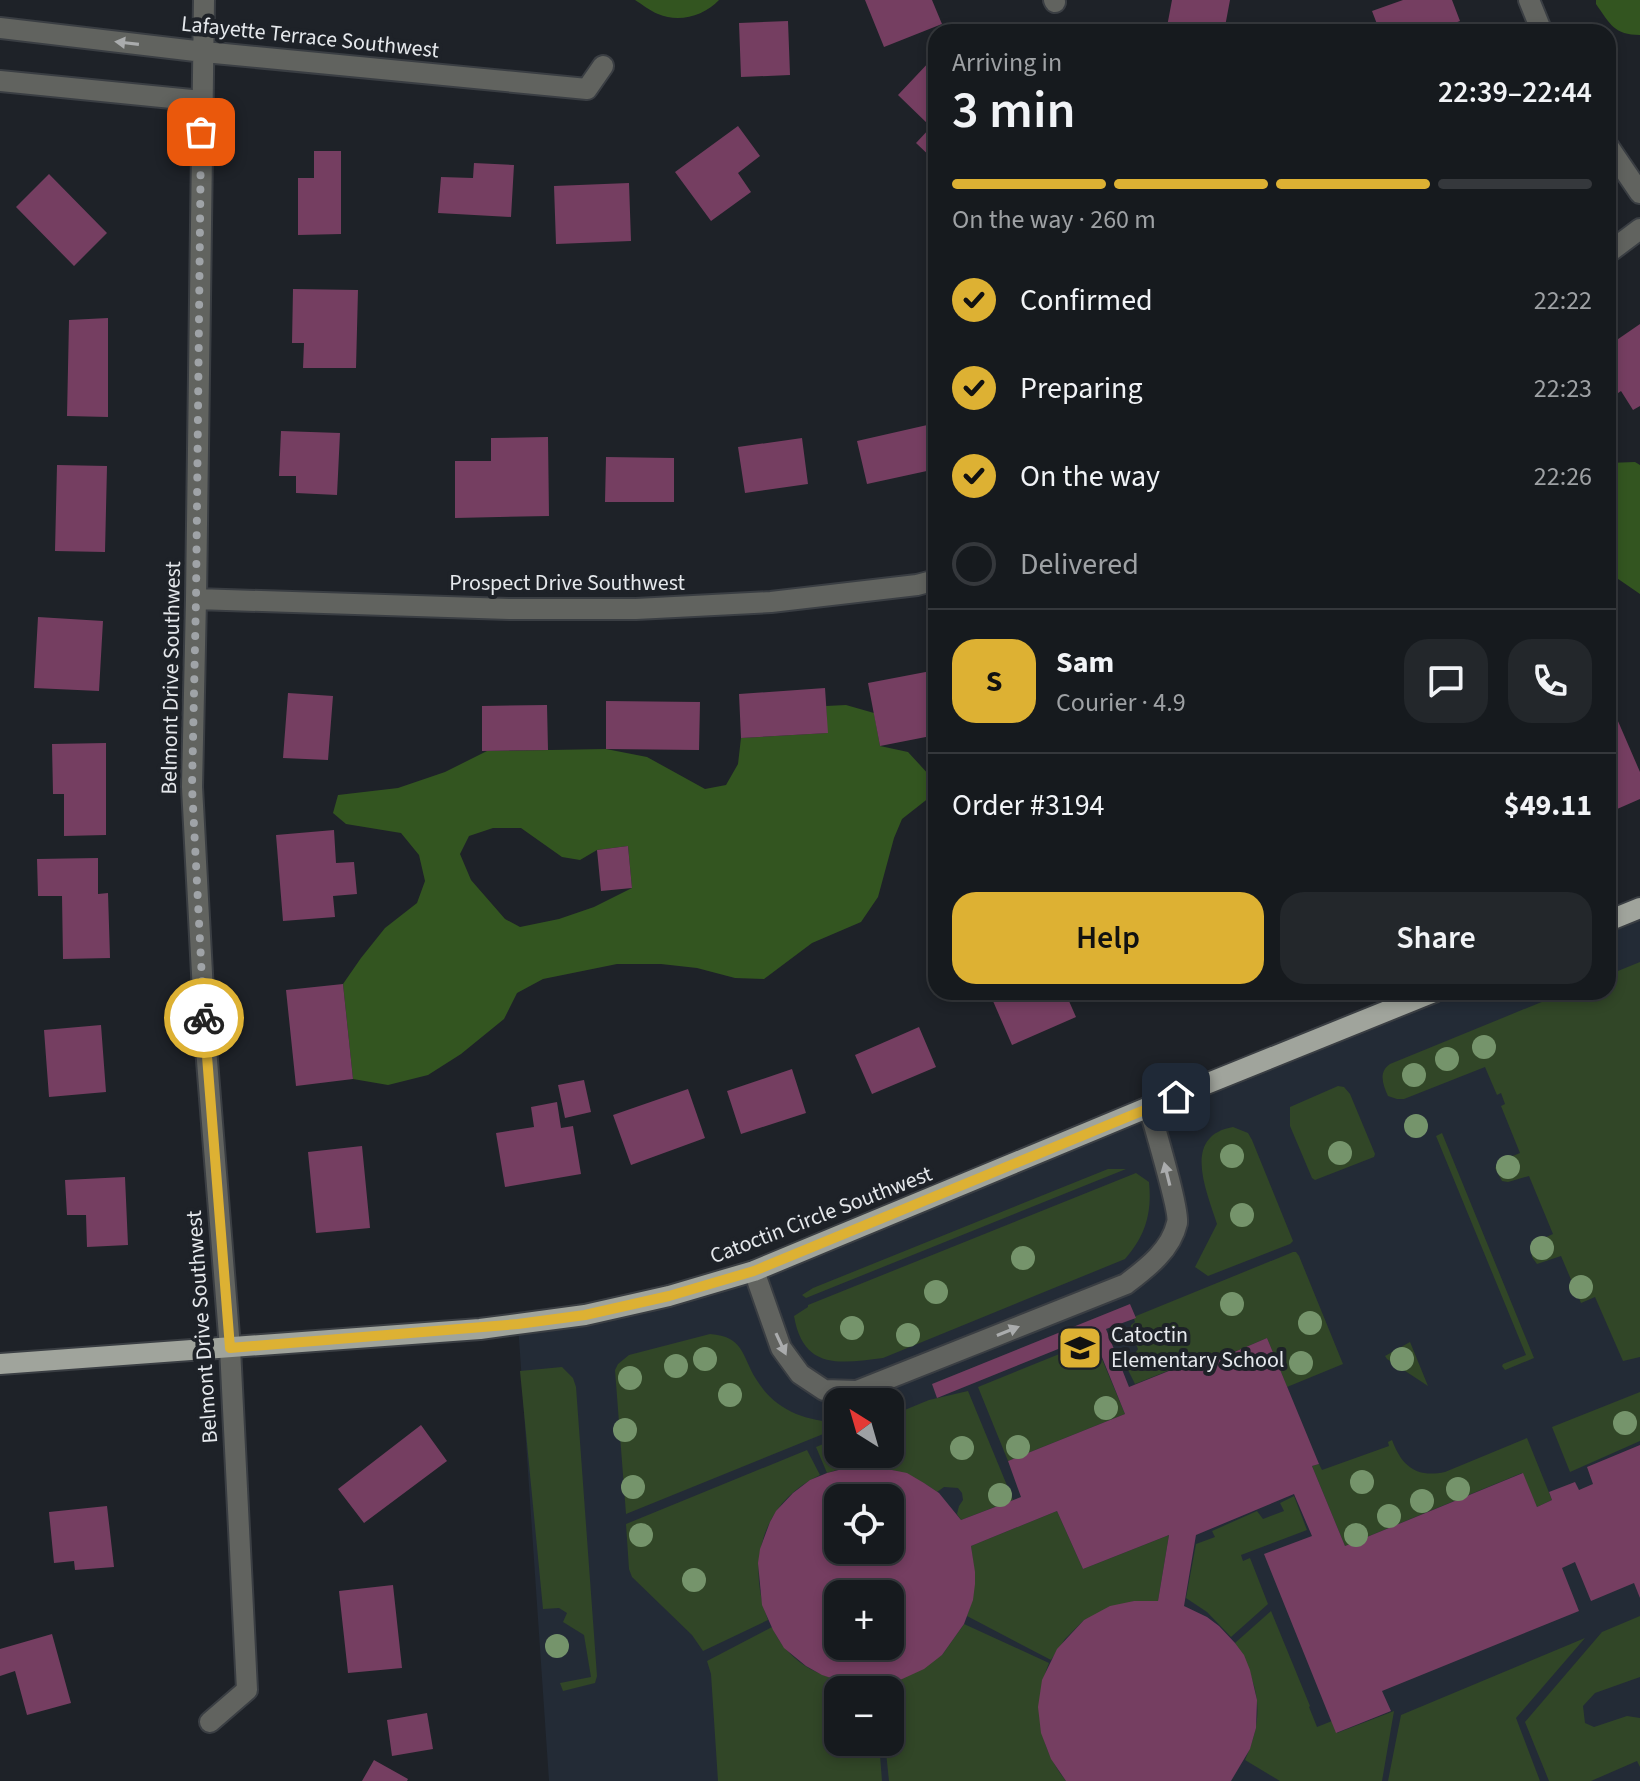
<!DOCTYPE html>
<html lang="en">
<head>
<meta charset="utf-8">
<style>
  :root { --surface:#161a1e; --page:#23272b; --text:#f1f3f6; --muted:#9ea1a4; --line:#35383c; --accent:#ddb133 }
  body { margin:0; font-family:"Source Sans 3",sans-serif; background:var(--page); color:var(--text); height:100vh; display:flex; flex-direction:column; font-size:30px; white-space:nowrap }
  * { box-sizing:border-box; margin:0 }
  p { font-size:26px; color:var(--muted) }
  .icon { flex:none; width:44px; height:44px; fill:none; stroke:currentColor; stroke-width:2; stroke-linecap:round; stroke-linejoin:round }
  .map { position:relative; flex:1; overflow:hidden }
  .drawer { position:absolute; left:928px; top:24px; width:688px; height:976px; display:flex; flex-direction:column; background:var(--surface); border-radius:24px; box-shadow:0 4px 12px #0003,0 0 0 2px var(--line) }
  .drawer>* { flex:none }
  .needle { width:52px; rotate:323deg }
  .buttons { position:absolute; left:824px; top:1388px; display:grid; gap:16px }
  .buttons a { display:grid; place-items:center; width:80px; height:80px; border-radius:16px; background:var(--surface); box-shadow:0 4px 12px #0003,0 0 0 2px var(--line); font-size:40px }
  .pin { position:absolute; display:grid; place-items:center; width:68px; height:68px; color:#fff; margin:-34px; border-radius:16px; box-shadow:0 4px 12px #0006 }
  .courier { position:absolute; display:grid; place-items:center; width:80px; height:80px; margin:-40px; border:6px solid #ddb133; border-radius:50%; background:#fff; color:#222; box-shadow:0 2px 10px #0007 }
  .head em { font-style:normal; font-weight:600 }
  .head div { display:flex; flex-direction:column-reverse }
  .head { display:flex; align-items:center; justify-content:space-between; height:136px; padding:0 24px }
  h1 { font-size:52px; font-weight:600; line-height:60px }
  .bar { display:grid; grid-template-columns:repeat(4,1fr); gap:12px 8px; align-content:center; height:96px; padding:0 24px }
  .bar i { height:10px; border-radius:6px; background:var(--line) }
  .bar .selected { background:var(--accent) }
  .bar p { grid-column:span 4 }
  .line { display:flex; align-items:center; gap:20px; padding:0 24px; border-top:2px solid var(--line) }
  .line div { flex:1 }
  .round { display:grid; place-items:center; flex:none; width:84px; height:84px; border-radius:24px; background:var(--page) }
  ol { padding:0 24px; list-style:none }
  li { display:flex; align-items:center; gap:24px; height:88px }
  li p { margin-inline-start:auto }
  li .icon { padding:8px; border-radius:50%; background:var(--accent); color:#111; stroke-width:4 }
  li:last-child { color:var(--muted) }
  li i { width:44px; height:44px; border:4px solid var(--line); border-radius:50% }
  .button { display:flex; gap:16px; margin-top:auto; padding:16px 24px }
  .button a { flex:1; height:92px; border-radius:24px; background:var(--accent); color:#111; font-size:32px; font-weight:600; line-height:92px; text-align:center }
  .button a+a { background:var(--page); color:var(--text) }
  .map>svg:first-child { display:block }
  .built { fill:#232b36; fill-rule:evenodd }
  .green { fill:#314627 }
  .forest { fill:#335520; fill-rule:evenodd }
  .building { fill:#753e61; fill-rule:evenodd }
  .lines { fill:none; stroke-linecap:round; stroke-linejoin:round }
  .minor-casing { stroke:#3a3e43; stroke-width:24 }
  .major-casing { stroke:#3a3e43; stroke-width:24 }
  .minor { stroke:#61635f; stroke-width:20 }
  .major { stroke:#a0a49c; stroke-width:20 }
  .tree { fill:#75946b }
  .oneway { fill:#aaacad }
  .done { stroke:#9fa3a7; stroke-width:8; stroke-dasharray:0 14.4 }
  .route { stroke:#ddb133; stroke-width:10 }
  .labels { text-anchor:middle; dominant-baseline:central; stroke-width:8; stroke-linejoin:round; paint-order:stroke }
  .street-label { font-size:22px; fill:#e5e8ec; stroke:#1e2228 }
  .poi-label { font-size:22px; fill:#e5e8ec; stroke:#1e2228; text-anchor:start }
</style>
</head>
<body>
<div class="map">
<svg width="1640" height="1781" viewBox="0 0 1640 1781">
  <rect width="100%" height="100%" fill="#1e2228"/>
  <path class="built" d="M1640,907V1781H549L518,1324L669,1296L1432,992H1608V920ZM838,1402H890V1454H838ZM838,1498H890V1550H838ZM838,1594H890V1646H838ZM838,1690H890V1742H838Z"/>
  <path class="green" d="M1640,962V1357L1623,1361L1595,1297L1581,1303L1561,1256L1537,1264L1532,1257L1531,1244L1553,1234L1529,1176L1508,1182L1502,1181L1495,1168L1498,1162L1520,1153L1501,1106L1505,1104L1501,1093L1497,1095L1485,1067L1404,1099H1397L1388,1096C1383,1085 1378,1072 1390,1064L1566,992H1608V975Z
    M1338,1086L1344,1087L1350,1094L1375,1154L1374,1157L1315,1180L1312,1178L1290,1126V1107Z
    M1233,1127L1248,1133L1252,1140L1293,1241L1290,1244L1208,1276L1195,1267L1217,1224C1207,1192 1181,1136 1233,1127Z
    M1442,1133L1534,1358L1505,1370L1502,1366L1503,1364L1526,1355L1436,1136Z
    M1108,1169H1126L806,1298L802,1295L813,1288Z
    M1136,1173L1149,1182C1152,1213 1146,1235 1125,1259L883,1358C838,1364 803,1369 794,1316L808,1307V1305Z
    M1293,1252H1296L1299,1256L1343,1364L1287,1387L1267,1338L1218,1359L1215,1352L1135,1384L1124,1362L1133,1356L1138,1349L1133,1338L1130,1336L1131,1325L1135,1322L1134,1319L1136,1316Z
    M710,1334C744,1337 741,1354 756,1379C775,1410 804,1421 838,1422V1428L626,1514L615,1370L618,1364L629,1355Z
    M1094,1340L1125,1414L1008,1461L978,1387Z
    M1410,1342L1428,1386L1387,1359L1385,1356Z
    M562,1367L573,1378L576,1387L597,1676L595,1683L563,1691L560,1683L591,1677L584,1635L563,1622L567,1613L559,1608L543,1609L520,1371Z
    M968,1391L1013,1500L961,1520L957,1514L959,1506L963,1500L962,1493L958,1488L944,1487L937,1492C903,1467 867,1460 827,1473L816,1447L838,1438V1454H890V1416L929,1400Z
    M1640,1392V1441L1570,1472L1552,1427Z
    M1527,1438L1552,1500L1537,1507L1522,1473L1345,1546L1312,1466L1319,1464L1322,1470L1389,1446L1388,1442L1392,1440C1402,1467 1417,1478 1445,1472Z
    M807,1450L820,1475C762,1502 746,1563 768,1620L703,1651L692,1635L632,1577L629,1569L626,1524Z
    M1294,1496L1307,1530L1241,1555L1243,1561L1250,1558L1268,1604L1231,1637L1207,1612L1186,1598L1196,1544L1215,1537L1212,1531L1257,1511L1263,1519L1284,1511L1280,1503Z
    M1057,1511L1083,1569L1169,1535L1158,1601H1134L1084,1620L1065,1639L1051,1660L967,1616C976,1592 975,1572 971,1546Z
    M1271,1611L1310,1706L1309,1707L1317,1727L1332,1721L1337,1733L1394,1711L1382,1781H1280L1245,1760C1266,1713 1259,1686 1235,1643Z
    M1640,1616V1677L1595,1693L1583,1706L1585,1723L1594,1727L1627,1716L1640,1718V1767L1637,1761L1591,1781H1549L1525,1722L1602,1632Z
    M964,1624L1049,1663C1032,1705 1038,1746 1066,1781H889L885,1742H890V1690H881V1684L900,1680L942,1655Z
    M772,1627C776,1635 780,1643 786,1649C808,1675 843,1684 875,1684V1690H838V1742H879L882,1781H718L711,1674L707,1661Z
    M1585,1638L1516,1718L1540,1781H1388L1401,1715Z"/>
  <path class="forest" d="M635,0H719C704,16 679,23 658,14C650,11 642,4 635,0Z
    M1596,0H1640V35C1614,35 1610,24 1596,4Z
    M1635,462L1640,465V594L1608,572V463Z
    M846,705L874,713L880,746L908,752L931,777L930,797L902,819L894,838L878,897L861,922L812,943L764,979L735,978L697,968L661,964H617L543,979L517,993L504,1019L461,1054L428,1075L388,1085L353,1079L343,984L361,958L385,928L417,903L425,881L419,855L401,833L346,824L333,813L338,795L398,788L445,772L487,751L606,749L647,757L705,789L726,785L738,764L741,738L827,733L826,706ZM493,828H521L562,857L580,860L597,850L628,846L632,888L594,907L559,919L520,927L505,919L471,880L460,854L469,836Z"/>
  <path class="building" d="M865,0H932L942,24L884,47Z
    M1172,0H1230L1224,32H1166Z
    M1403,0H1452L1460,21L1431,32H1380L1372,11Z
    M788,21L790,75L741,77L739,23Z
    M932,59L936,64V162L916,143L931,127L898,95Z
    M738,126L760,156L738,173L751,192L711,221L675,172Z
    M314,151H341V234L298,235V178H314Z
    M474,163L514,165L511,217L438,213L441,177L473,178Z
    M49,174L107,233L74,266L16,207Z
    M629,183L631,241L556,244L554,186Z
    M293,289L358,290L356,368H303L304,343H292Z
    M108,318V417L67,416L69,320Z
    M1640,324V406L1633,410L1621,391L1608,400V346Z
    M936,423V469L867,484L857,441Z
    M281,431L340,433L337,495L296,493V476H279Z
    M548,437L549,516L455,518V461H491V438Z
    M802,438L808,484L745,493L738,447Z
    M606,457L674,458V502H605Z
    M57,465L107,466L105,552L55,551Z
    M38,617L103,621L99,691L34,688Z
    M936,670V735L880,746L868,683Z
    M825,688L828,733L741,738L739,694Z
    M288,693L333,696L328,760L283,758Z
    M1608,698L1640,772V799L1608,813Z
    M606,701L700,702L699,750L606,749Z
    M547,705L548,750L482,751V706Z
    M106,743V835L64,836V794H53L52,744Z
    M334,830L336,863L354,862L357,894L333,896L335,917L283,921L276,835Z
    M628,846L632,888L601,891L597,850Z
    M98,858V894L108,893L110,958L63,959L62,896H38L37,859Z
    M343,984L353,1079L296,1086L286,990Z
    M1014,992H1065L1076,1017L1012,1045L993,1001Z
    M101,1025L106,1092L49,1097L44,1030Z
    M919,1027L936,1067L872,1094L855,1055Z
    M792,1069L806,1113L741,1134L727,1091Z
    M584,1080L591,1112L565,1118L558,1085Z
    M688,1089L705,1138L631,1165L613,1115Z
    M557,1102L561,1128L573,1126L581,1174L505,1187L496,1133L534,1127L531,1107Z
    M362,1146L370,1228L316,1233L308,1152Z
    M125,1177L128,1245L87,1247L86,1215H67L65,1180Z
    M1130,1304L1136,1318L1106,1329L1129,1387L1216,1352L1218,1359L1267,1338L1319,1464L1312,1466L1345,1546L1523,1473L1537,1507L1552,1500L1549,1492L1575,1482L1579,1490L1593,1484L1587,1467L1640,1445V1598L1634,1583L1591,1601L1575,1562L1562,1568L1579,1611L1382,1691L1391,1711L1336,1733L1264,1554L1312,1536L1294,1494L1196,1535L1184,1606L1207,1617L1219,1626L1235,1643L1244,1655L1250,1670L1257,1700L1256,1728L1250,1749L1231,1781H1066L1051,1759L1041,1733L1038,1707L1042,1680L1057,1649L1084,1620L1110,1606L1134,1601H1158L1169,1535L1083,1569L1057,1511L971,1546L975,1572V1584L973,1600L964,1624L942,1655L924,1669L900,1680L875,1684H855L840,1681L822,1675L806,1666L784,1648L773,1630L762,1605L758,1563L760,1549L770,1522L776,1511L793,1493L810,1480L827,1473L854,1466H872L907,1473L924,1483L939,1493L961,1520L1021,1497L1008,1461L1125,1414L1093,1335L937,1398L932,1384ZM838,1498H890V1550H838ZM838,1594H890V1646H838Z
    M421,1425L447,1461L364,1523L338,1489Z
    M107,1506L114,1567L75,1570L74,1561L54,1563L49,1512Z
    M393,1585L402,1668L348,1673L339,1591Z
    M52,1634L71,1703L27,1715L15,1671L0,1676V1649Z
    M427,1713L433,1749L392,1756L387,1720Z
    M374,1760L408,1779L407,1781H362Z"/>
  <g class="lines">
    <g class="minor-casing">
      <path id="minor" d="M204,0L196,599L192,787L206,1048L230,1348L247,1690L210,1722
        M1054,0L1055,2
        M1529,0L1542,32
        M0,28L204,52L587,89L603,66
        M0,81L202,101
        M1608,146L1640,193
        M1608,253L1640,229
        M196,599L509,609H636L771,602L917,585L936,580
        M754,1271L781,1348L800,1374L824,1390L857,1391L1126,1284C1147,1268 1171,1250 1177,1223C1180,1212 1154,1125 1149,1107"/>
    </g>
    <g class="major-casing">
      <path id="major" d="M1608,921L1640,908
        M0,1364L480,1329L585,1315L669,1296L754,1271L1149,1107L1434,992"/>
    </g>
    <use href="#minor" class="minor"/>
    <use href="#major" class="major"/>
  </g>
  <g class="tree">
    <circle cx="1484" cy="1047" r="12"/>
    <circle cx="1447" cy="1059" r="12"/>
    <circle cx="1414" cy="1075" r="12"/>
    <circle cx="1416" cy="1126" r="12"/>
    <circle cx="1340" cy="1153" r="12"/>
    <circle cx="1232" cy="1156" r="12"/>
    <circle cx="1508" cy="1167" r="12"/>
    <circle cx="1242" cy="1215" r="12"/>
    <circle cx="1542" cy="1248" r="12"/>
    <circle cx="1023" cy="1258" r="12"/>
    <circle cx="1581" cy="1287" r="12"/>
    <circle cx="936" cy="1292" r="12"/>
    <circle cx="1232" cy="1304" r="12"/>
    <circle cx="1310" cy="1323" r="12"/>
    <circle cx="852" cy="1328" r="12"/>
    <circle cx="908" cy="1335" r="12"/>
    <circle cx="705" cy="1359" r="12"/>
    <circle cx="1402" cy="1359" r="12"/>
    <circle cx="1301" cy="1363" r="12"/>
    <circle cx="676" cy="1366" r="12"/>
    <circle cx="630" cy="1378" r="12"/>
    <circle cx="730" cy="1395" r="12"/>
    <circle cx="1106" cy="1408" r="12"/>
    <circle cx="1625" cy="1423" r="12"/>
    <circle cx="625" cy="1430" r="12"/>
    <circle cx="1018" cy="1447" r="12"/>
    <circle cx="962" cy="1448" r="12"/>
    <circle cx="1362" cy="1482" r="12"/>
    <circle cx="633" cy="1487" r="12"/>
    <circle cx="1458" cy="1489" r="12"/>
    <circle cx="1000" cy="1495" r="12"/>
    <circle cx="1422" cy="1501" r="12"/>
    <circle cx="1389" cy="1516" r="12"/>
    <circle cx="641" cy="1535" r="12"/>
    <circle cx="1356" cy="1535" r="12"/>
    <circle cx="694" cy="1580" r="12"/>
    <circle cx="557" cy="1646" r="12"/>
  </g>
  <defs><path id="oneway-solid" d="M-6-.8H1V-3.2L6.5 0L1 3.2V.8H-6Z" transform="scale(2)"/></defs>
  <g class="oneway">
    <use href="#oneway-solid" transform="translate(127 43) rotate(-173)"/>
    <use href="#oneway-solid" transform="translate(1167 1174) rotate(-104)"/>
    <use href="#oneway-solid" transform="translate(1008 1331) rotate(-22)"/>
    <use href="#oneway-solid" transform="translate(781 1344) rotate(65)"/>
  </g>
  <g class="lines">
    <path class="done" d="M201,132L196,599L192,787L204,1018"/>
    <path class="route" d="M204,1018L230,1348L518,1324L585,1315L669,1296L754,1271L1176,1097"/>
  </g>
  <defs>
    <g id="school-square" transform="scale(2.3)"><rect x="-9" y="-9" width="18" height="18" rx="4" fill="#ddb133" stroke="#1e2228"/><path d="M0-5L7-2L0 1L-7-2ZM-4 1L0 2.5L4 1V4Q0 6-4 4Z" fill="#111"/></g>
  </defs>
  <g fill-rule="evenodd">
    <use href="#school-square" x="1080" y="1348"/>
  </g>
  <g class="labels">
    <g class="street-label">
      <text transform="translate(310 37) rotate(6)">Lafayette Terrace Southwest</text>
      <text x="567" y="583">Prospect Drive Southwest</text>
      <text transform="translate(171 678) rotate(-89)">Belmont Drive Southwest</text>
      <text transform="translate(821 1215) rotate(-21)">Catoctin Circle Southwest</text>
      <text transform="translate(202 1327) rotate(-94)">Belmont Drive Southwest</text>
    </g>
    <g class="poi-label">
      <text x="1111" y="1335">Catoctin<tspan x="1111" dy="25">Elementary School</tspan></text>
    </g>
  </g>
</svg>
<div class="buttons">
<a><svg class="needle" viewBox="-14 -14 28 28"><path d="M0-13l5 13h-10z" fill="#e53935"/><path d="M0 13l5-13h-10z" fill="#9ea1a4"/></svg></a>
<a><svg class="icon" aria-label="locate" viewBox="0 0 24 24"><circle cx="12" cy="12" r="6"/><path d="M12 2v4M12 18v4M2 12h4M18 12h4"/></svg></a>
<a>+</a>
<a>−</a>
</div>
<div class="pin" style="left:201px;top:132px;background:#ea580c"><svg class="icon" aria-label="bag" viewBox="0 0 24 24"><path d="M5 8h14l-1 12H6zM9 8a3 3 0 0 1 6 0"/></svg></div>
<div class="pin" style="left:1176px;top:1097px;background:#1f2937"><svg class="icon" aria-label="home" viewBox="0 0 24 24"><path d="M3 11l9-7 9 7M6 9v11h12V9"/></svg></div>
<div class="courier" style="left:204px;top:1018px"><svg class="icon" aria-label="bike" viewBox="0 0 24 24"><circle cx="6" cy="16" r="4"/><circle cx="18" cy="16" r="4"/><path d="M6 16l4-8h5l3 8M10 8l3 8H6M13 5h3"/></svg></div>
<section class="drawer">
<div class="head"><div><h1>3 min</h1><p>Arriving in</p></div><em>22:39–22:44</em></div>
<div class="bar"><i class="selected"></i><i class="selected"></i><i class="selected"></i><i></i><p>On the way · 260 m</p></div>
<ol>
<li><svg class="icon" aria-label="check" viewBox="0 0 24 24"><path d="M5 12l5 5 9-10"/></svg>Confirmed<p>22:22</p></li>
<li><svg class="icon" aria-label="check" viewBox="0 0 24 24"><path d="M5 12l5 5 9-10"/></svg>Preparing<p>22:23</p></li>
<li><svg class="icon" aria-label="check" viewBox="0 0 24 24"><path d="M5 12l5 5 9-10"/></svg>On the way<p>22:26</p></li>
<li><i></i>Delivered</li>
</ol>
<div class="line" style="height:144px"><b class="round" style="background:var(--accent);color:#111">S</b><div><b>Sam</b><p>Courier · 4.9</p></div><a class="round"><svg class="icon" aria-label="chat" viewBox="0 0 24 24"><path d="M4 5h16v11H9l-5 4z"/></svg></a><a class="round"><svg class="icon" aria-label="phone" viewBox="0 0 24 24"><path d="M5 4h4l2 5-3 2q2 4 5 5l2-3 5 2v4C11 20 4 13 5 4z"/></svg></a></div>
<div class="line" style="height:104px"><div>Order #3194</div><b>$49.11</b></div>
<div class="button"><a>Help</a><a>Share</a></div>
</section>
</div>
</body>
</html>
